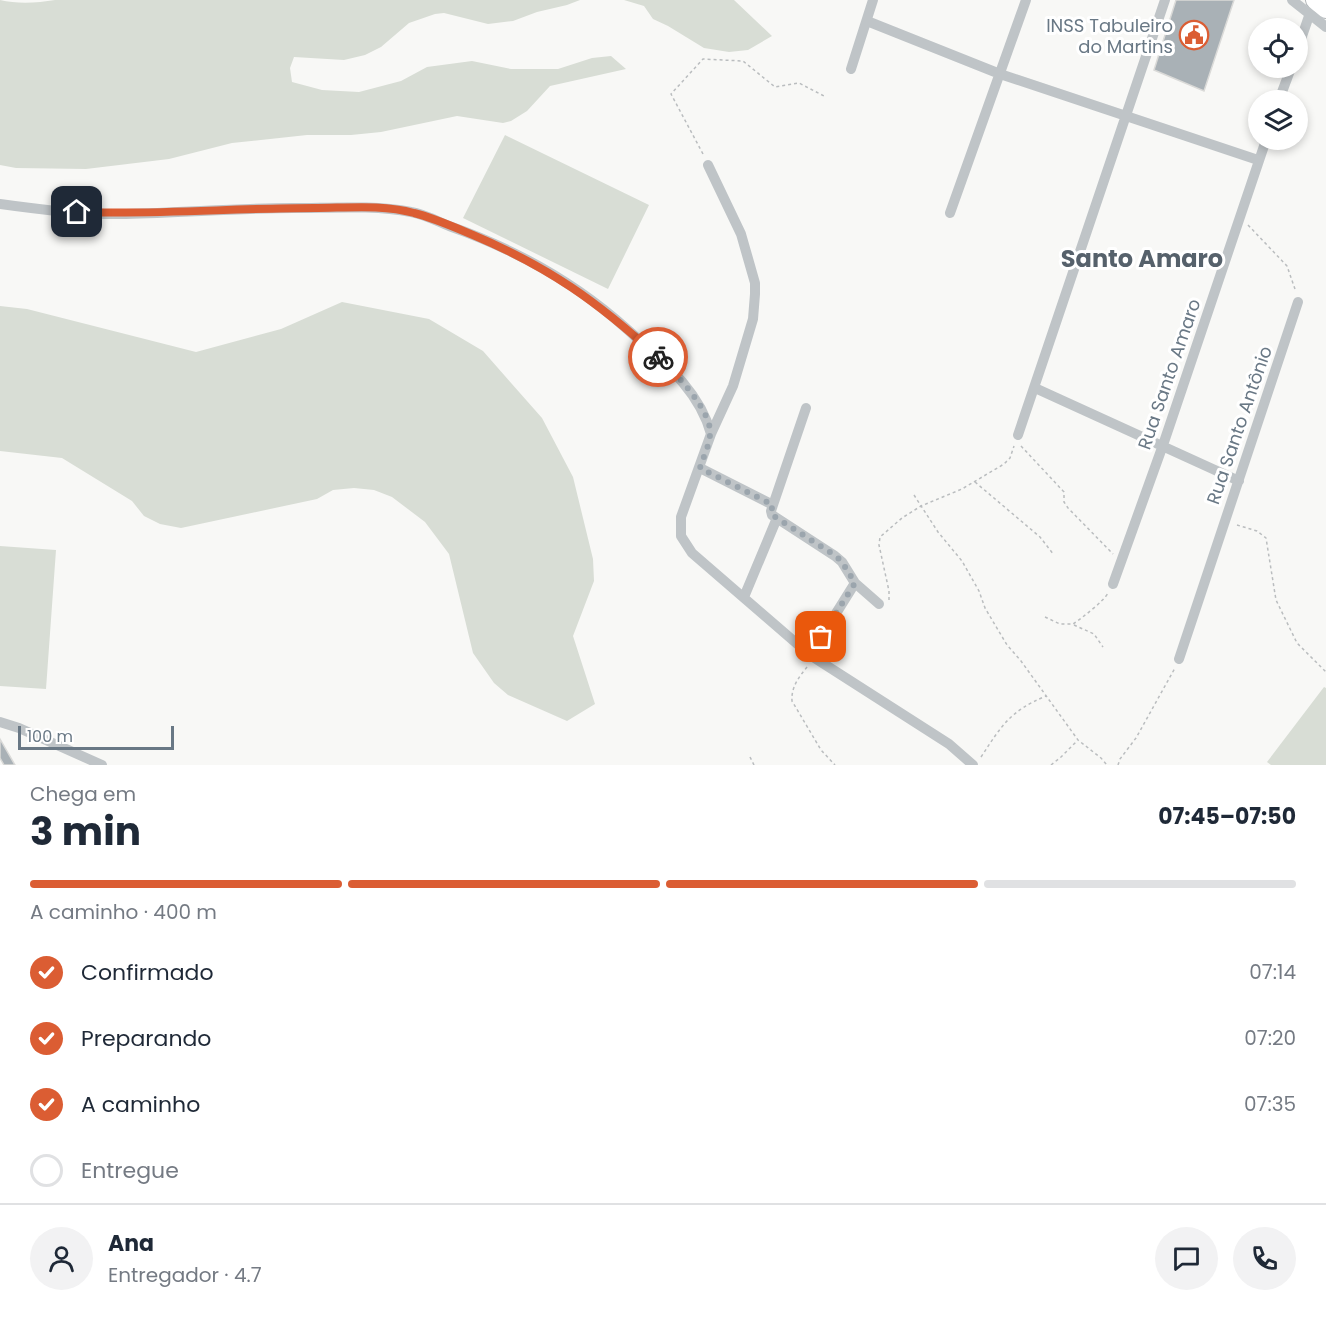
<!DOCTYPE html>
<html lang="pt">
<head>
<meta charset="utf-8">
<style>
  :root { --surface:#fff; --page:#f2f2f3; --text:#1f2937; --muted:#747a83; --line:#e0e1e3; --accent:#db5d33 }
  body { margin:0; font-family:Poppins,sans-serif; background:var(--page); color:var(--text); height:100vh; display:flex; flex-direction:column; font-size:22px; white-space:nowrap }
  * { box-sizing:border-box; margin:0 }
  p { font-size:20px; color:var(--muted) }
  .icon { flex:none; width:33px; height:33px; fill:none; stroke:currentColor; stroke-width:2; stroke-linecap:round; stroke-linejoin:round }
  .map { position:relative; height:765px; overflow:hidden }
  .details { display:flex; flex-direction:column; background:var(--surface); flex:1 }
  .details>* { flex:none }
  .tools { position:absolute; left:1248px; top:18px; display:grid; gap:12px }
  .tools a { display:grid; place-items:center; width:60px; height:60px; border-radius:50%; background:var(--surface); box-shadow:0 3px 9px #0003; font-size:30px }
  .scale { position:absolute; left:18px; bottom:15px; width:156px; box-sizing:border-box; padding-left:6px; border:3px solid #697885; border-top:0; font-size:16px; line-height:21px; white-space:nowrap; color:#697885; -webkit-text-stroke:4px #fff; paint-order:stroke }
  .pin { position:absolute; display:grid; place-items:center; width:51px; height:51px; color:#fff; margin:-26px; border-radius:12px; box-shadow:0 3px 9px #0006 }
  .courier { position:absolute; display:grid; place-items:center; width:60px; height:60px; margin:-30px; border:4px solid #db5d33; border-radius:50%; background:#fff; color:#222; box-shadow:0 2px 8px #0007 }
  .headline em { font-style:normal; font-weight:700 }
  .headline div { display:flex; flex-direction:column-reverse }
  .headline { display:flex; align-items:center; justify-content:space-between; height:102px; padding:0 30px }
  h1 { font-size:39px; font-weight:700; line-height:45px }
  .bar { display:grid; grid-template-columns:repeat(4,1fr); gap:9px 6px; align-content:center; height:72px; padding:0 30px }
  .bar i { height:8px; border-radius:4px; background:var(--line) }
  .bar .on { background:var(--accent) }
  .bar p { grid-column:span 4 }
  .line { display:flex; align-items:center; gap:15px; padding:0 30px; border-top:2px solid var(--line) }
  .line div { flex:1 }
  .round { display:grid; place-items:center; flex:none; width:63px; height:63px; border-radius:32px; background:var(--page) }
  ol { padding:0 30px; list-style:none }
  li { display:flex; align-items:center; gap:18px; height:66px }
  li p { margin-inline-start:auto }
  li .icon { padding:6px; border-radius:50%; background:var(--accent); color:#fff; stroke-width:4 }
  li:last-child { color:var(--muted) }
  li i { width:33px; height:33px; border:3px solid var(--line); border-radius:50% }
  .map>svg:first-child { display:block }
  .green { fill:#d8ddd5 }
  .building { fill:#a9b1b6; stroke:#dadad8; stroke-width:1.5 }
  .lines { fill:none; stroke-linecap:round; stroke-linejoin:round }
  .trunk-casing { stroke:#b3b7ba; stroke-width:20 }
  .path { stroke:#babdbf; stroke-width:1.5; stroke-dasharray:3 3; stroke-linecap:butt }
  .minor { stroke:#bfc4c7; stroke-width:10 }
  .trunk { stroke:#fff; stroke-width:18 }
  .done { stroke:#9ba5ad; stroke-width:6; stroke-dasharray:0 10.8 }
  .route { stroke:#db5d33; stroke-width:8 }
  .labels { text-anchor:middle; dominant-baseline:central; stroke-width:6; stroke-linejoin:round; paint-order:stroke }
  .poi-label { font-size:18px; fill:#697885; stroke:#fff; text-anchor:end }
  .street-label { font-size:18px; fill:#697885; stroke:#fff }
  .district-label { font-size:24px; font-weight:bold; fill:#56616b; stroke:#fff }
</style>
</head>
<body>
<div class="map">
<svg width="1326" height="765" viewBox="0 0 1326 765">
  <rect width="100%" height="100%" fill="#f8f8f6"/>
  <path class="green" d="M0,0C17,4 37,3 55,0H580L567,5L537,12L513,21L488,24L444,13L435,14L409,23L381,47L365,55L344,60L294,57L290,68L292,82L322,90L359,92L401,81L427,67L472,61L511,69H558L592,58L611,56L626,69L550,86L527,111L511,121L503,123L457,116L381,132L351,135H307L232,143L169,159L86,169L16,168L0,165Z
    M624,0H734L772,36L748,50L729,52L704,48L668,26L653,19L644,6Z
    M505,135L649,205L608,289L463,218Z
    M342,302L429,319L483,351L542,418L573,477L593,559L594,581L573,636L595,704L567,721L508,695L494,683L473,653L449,554L425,522L392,497L374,490L354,488L333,490L317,499L181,528L160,524L144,516L132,501L62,458L0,451V306L27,309L196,352L281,329Z
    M0,546L56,550L46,689L0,686Z
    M1324,687L1326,688V765H1271L1267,762Z"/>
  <path class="building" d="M1176,0H1234L1204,91L1154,70Z
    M0,739L15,765H4L0,758Z"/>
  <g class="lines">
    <g class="trunk-casing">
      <path id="trunk" d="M1315,0L1326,9"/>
    </g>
    <path class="path" d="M703,154L671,94L703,59L743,61L775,87L799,83L824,96
      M1248,225L1287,266L1296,292
      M1021,446L1064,492V502L1068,508L1113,554
      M975,482L1040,537L1054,555
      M914,495L938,532L962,561L979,591L985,608L1007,645L1021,661L1078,740L1101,758L1107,765
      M1237,525L1257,531L1266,538L1276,600L1297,643L1326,672
      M889,600V591L879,545L880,537L902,518L921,506L962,489L1004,464L1010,458L1014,446
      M1045,617L1060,624H1073C1082,618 1104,601 1108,593
      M1074,625L1094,634L1103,647
      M807,667C799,677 791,687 792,701L821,750L835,765
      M750,757L754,765
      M981,757C1002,725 1010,711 1046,696
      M1051,765L1061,757L1077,741
      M1118,765L1120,759L1136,738L1175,668"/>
    <path class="minor" d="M1292,0L1326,27
      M867,21L1000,74L1258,160
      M1298,48L1310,13
      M851,69L873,0
      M1279,100L1291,68
      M708,165L741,234L755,283V294L753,319L733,386L711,434L681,517V536L692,553L810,655L949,744L973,765
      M0,204C42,210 84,215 126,214C182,213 238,208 293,208C332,208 373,205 411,212C424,214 437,221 449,226C515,249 576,283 628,330C661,360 699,389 711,434
      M950,213L1026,0
      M1035,388L1239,481
      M1018,435L1165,0
      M700,468L773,505L771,511L772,515L835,556L842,562L855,583L879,604
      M773,505L806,408
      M1113,584L1163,445L1266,140
      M744,597L777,518
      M810,655L855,583
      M1179,659L1298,302
      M0,722L19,728L102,765"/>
    <use href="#trunk" class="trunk"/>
  </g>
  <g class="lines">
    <path class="done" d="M658,357C675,372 713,412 710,435C709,446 703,458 700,468L773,505L771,511L772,515L836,556L842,562L855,583L821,637"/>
    <path class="route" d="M77,212C156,215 235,208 314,208C346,208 382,204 414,213C434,218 454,227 473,235C549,267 598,302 658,357"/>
  </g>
  <defs>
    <g id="civic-ring" transform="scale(1.5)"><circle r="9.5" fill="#fff" stroke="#db5d33" stroke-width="1.5"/><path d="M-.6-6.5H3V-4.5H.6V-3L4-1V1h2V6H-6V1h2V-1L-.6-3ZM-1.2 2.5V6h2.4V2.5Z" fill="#db5d33"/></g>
  </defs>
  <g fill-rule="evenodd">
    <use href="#civic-ring" x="1194" y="35"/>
  </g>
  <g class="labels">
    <g class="poi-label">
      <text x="1173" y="25">INSS Tabuleiro<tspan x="1173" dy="21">do Martins</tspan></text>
    </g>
    <g class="street-label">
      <text transform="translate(1169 374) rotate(-71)">Rua Santo Amaro</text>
      <text transform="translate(1239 425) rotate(-71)">Rua Santo Antônio</text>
    </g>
    <g class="district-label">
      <text x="1142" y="258">Santo Amaro</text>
    </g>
  </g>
</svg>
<div class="tools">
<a><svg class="icon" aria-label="locate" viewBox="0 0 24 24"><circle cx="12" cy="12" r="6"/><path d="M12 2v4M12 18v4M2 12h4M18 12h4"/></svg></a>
<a><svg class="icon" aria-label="layers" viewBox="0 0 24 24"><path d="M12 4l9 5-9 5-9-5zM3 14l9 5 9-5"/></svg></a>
</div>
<div class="scale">100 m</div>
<div class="pin" style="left:821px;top:637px;background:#ea580c"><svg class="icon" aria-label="bag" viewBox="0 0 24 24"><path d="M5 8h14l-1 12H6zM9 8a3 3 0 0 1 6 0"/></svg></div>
<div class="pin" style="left:77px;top:212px;background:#1f2937"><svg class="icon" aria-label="home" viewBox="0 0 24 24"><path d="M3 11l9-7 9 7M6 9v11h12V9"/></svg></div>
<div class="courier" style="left:658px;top:357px"><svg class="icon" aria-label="bike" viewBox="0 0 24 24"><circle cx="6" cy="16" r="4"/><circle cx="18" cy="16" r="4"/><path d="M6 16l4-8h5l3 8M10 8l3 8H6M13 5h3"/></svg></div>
</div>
<section class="details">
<div class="headline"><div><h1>3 min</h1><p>Chega em</p></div><em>07:45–07:50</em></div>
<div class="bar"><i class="on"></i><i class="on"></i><i class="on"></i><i></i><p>A caminho · 400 m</p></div>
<ol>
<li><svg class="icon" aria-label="check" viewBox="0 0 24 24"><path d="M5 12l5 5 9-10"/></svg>Confirmado<p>07:14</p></li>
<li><svg class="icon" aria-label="check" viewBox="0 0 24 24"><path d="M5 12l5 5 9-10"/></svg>Preparando<p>07:20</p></li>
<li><svg class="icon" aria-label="check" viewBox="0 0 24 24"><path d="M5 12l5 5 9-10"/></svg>A caminho<p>07:35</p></li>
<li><i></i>Entregue</li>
</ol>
<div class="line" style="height:108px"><a class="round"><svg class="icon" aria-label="person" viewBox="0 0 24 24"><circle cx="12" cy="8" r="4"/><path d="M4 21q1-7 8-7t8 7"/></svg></a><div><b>Ana</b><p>Entregador · 4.7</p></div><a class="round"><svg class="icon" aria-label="chat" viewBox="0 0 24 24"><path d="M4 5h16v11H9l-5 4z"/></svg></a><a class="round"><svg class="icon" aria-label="phone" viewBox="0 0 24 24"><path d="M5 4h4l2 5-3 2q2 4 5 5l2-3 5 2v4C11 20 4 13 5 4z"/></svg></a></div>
</section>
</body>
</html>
